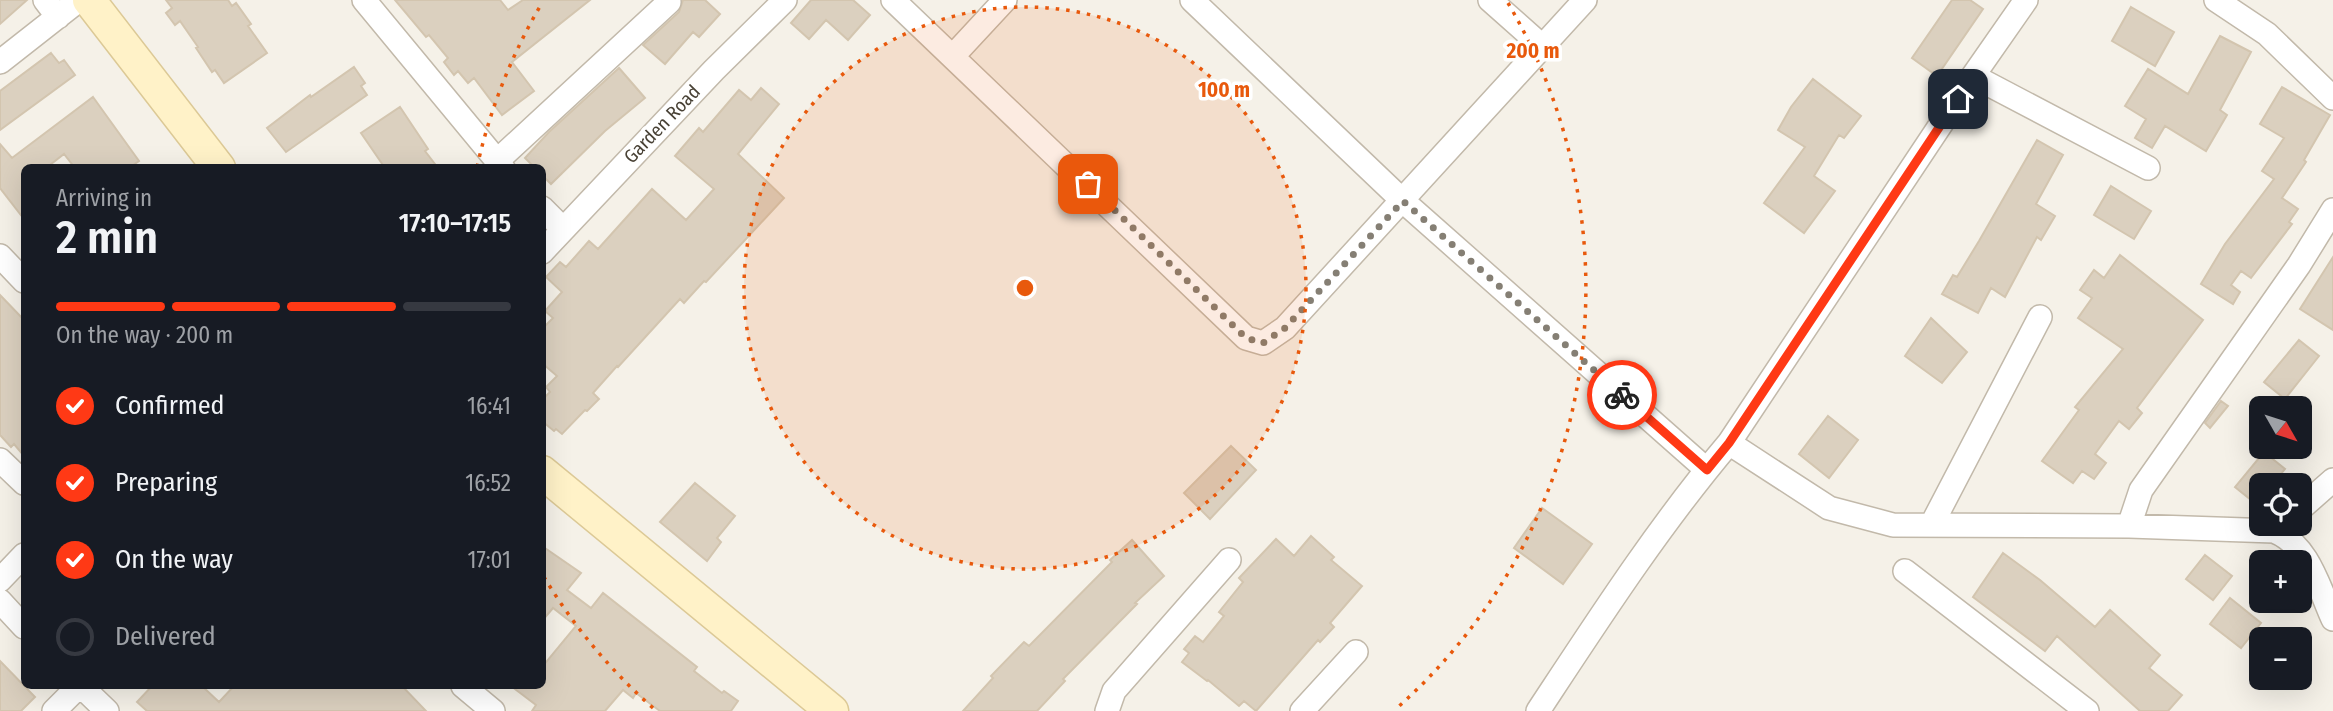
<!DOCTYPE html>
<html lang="en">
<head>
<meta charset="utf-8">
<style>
  :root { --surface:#171b24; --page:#242831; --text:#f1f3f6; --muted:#9ea1a6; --line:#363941; --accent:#ff3915 }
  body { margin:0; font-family:"Fira Sans Condensed",sans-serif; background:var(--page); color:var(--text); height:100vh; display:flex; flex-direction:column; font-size:26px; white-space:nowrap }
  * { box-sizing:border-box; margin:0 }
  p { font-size:23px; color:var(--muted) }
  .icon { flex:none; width:38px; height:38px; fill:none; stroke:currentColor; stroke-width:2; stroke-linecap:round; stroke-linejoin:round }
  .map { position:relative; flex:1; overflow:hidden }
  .drawer { position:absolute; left:21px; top:164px; width:525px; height:525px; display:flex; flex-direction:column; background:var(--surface); border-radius:10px; box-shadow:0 7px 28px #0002 }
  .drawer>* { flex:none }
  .needle { width:46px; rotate:129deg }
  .controls { position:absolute; left:2249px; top:396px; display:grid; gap:14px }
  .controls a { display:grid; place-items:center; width:63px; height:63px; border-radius:10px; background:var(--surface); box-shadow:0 7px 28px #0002; font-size:35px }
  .pin { position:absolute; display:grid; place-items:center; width:60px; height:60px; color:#fff; margin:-30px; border-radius:14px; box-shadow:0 4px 10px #0006 }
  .courier { position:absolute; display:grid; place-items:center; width:70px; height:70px; margin:-35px; border:5px solid #ff3915; border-radius:50%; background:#fff; color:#222; box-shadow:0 2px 9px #0007 }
  .head em { font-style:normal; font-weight:600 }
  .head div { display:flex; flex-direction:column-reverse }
  .head { display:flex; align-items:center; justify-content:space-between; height:119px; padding:0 35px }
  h1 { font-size:46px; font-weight:600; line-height:52px }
  .bar { display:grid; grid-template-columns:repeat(4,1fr); gap:10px 7px; align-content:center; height:84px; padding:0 35px }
  .bar i { height:9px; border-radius:5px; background:var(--line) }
  .bar .active { background:var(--accent) }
  .bar p { grid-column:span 4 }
  ol { padding:0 35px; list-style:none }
  li { display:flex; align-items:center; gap:21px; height:77px }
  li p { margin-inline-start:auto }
  li .icon { padding:7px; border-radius:50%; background:var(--accent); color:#fff; stroke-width:4 }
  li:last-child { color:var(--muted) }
  li i { width:38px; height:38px; border:4px solid var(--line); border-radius:50% }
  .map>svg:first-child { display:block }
  .building { fill:#dbd0bf; stroke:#d3c5af; stroke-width:2 }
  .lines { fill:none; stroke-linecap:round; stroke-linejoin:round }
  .street-casing { stroke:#c2b9aa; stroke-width:26 }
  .secondary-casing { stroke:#dcc996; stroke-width:35 }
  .street { stroke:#fff; stroke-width:23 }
  .secondary { stroke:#fff2c8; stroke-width:32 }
  .done { stroke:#857f74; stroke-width:7; stroke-dasharray:0 12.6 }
  .route { stroke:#ff3915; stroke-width:9 }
  .ring { fill:none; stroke:#e8590c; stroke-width:3.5; stroke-dasharray:3.5 7 }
  .labels { text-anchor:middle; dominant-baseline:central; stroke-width:7; stroke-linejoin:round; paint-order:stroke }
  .street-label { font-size:19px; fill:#494236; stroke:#fff }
  .centre { fill:#e8590c; stroke:#fff; stroke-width:3.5 }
  .ring-label { font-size:21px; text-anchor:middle; font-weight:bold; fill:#e8590c; stroke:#fff; stroke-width:7; stroke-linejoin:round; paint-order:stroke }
</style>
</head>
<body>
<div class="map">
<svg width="2333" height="711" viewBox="0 0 2333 711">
  <rect width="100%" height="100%" fill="#f5f1e8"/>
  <path class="building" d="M0,0H27L0,24Z
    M166,0H228L232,6L236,3L251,24L248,26L267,53L224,83L215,70L212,72L196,48L198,47L180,21L175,25L166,13L172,8Z
    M395,0H500L508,10L523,0H590L512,62L534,91L502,115L474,78L468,83L458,71L454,75L444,62L448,58L429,35L426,37Z
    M683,0H705L720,14L699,37L693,32L665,64L643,45L679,12Z
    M811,0H853L870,15L848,40L826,20L809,39L791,23Z
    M1952,0H1970L1983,9L1937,76L1912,58Z
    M2131,7L2174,32L2155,66L2112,41Z
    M2220,36L2251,52L2220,110L2227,115L2206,151L2165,126L2152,148L2135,138L2146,119L2125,106L2148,69L2188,94Z
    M51,53L59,63L64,60L75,75L0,130V91Z
    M354,67L365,83L361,86L367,95L286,152L267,128L310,95L311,97Z
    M619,68L645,98L605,131L551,184L542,175V168H535L525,158L549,132Z
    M1813,79L1861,116L1844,138L1839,135L1814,176L1835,191L1804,233L1764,203L1805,147L1778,130L1791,107Z
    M2282,87L2330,115L2304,160L2306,162L2282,198L2298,209L2289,222L2292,224L2251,278L2241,271L2231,285L2240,292L2233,304L2201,284L2225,244L2274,179L2262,171L2284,138L2260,124Z
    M761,88L779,104L738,154L784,198L706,282L704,281L684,303L680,299L618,367L617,366L593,393L599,399L587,411L585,410L562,434L556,429L554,431L542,421V400L550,392L546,387L557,376L542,363V329L553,318L545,311L562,292L546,277L560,262L566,267L589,241L598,249L652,189L686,220L714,189L675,156L699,128L703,132L739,90L751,100Z
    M93,97L139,161L129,168H75L64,154L46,168H24V219L0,188V144L12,158Z
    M400,107L428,149L425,151L438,168H385L361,133Z
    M2037,140L2063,155L2036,204L2055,216L2041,240L2037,237L2005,297L1991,288L1978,313L1942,294L1953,275L1957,277L1979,241Z
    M2111,186L2151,211L2134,239L2094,215Z
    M2120,255L2203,320L2137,408L2142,413L2129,429L2119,421L2095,454L2106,463L2094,479L2082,471L2073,483L2042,461L2079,410L2075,407L2123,349L2078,318L2092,298L2080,290L2094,270L2104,278Z
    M2333,257V330L2300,309Z
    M0,295L24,320V456L14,444L11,447L0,435Z
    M1931,318L1967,352L1942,383L1905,356Z
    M2299,340L2319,356L2285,399L2264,382Z
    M2221,401L2228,406L2210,428L2205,423Z
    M1828,416L1858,440L1829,478L1799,454Z
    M1231,446L1256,470L1210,519L1184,493Z
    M2264,452L2285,469L2272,485H2261V508L2235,487Z
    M695,483L735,516L717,538L721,542L707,561L660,522Z
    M1542,508L1592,544L1563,584L1514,548Z
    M1311,536L1334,557L1331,560L1362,586L1330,623L1334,627L1320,642L1318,640L1256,711L1244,701L1239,706L1208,680L1207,681L1182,662L1189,653L1184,649L1195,636L1203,642L1224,616L1219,612L1243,582L1239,578L1276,539L1294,556Z
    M1132,540L1164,576L1135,603L1137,604L1063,679L1065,681L1037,711H963L993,678L991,676L1024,642L1029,646L1112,562L1110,560Z
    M542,546L581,573L567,590L591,608L603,593L697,667L694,671L722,693L724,691L738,701L731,711H660L636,693L633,698L623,690L605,711H532L536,705L511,686H542V667L576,626L553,608L542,621Z
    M2003,553L2040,580L2095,627L2110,610L2160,655L2149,668L2182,695L2168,711H2140L2057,636L2045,651L1973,597Z
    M2205,555L2232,576L2213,600L2186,579Z
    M2230,598L2261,623L2241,648L2210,624Z
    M0,661L35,697L21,711H0Z
    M152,686H202L219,702L234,686H402L426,711H147L137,702Z"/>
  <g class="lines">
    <g class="street-casing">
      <path id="street" d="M45,0L58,17
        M364,0L503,168
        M893,0L1246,338L1263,343L1285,328L1585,0
        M1192,0L1403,201L1707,470
        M1490,0L1543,47
        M2216,0L2267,34L2333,98
        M953,56L1005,0
        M0,62L79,0
        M1973,76L2148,168
        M497,161L669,2
        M542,208L563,229
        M542,252L714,70L785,0
        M0,256L24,281
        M1729,443L1829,508L1893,525L2129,526L2274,531C2308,544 2319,588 2333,619
        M0,460L24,483
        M2300,509L2333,480
        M1932,524L2040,317
        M2129,526L2141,490L2299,265L2333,210
        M1905,571L2087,711
        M0,580L24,555
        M0,601L24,627
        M81,686L107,711
        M463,686L493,711
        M54,711L79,686
        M1107,711L1114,691L1229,560
        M1302,711L1356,652
        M1538,711C1598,620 1658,527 1729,443L1973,76L2026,0"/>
    </g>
    <g class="secondary-casing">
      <path id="secondary" d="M89,0L219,168
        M542,472L832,711"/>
    </g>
    <use href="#street" class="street"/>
    <use href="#secondary" class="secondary"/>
  </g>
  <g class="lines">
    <path class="done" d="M1088,184L1246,338L1263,343L1285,328L1403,201L1622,395"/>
    <path class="route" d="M1622,395L1707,470L1729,443L1958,99"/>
  </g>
  <circle cx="1025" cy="288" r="281" fill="#e8590c" fill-opacity=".12"/>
  <g class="ring">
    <circle cx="1025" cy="288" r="281"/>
    <path d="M653 708A561 561 0 0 1 544 577M477 167A561 561 0 0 1 542 3M1508 3A561 561 0 0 1 1397 708"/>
  </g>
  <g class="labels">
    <g class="street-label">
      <text transform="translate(662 124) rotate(-46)">Garden Road</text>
    </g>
  </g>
  <circle cx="1025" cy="288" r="10" class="centre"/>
  <g class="ring-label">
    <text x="1533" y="58">200 m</text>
    <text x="1224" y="97">100 m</text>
  </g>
</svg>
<div class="controls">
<a><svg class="needle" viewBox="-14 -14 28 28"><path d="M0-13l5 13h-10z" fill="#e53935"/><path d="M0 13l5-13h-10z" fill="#9ea1a6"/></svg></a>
<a><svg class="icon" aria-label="locate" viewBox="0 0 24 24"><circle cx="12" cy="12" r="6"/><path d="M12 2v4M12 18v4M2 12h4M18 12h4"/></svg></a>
<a>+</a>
<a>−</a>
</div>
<div class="pin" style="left:1088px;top:184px;background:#ea580c"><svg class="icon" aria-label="bag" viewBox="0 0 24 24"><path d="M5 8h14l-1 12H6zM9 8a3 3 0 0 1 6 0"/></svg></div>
<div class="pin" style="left:1958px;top:99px;background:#1f2937"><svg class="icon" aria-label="home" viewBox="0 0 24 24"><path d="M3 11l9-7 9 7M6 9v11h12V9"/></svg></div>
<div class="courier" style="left:1622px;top:395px"><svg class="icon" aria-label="bike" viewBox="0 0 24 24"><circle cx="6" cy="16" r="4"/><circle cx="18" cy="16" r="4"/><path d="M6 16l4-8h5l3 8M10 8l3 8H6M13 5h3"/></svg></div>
<section class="drawer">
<div class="head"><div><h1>2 min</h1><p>Arriving in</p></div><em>17:10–17:15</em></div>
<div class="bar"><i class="active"></i><i class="active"></i><i class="active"></i><i></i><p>On the way · 200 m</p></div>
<ol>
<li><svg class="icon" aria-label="check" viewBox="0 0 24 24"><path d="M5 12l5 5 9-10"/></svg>Confirmed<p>16:41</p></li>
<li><svg class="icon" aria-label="check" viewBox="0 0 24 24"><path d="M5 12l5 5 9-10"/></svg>Preparing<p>16:52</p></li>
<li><svg class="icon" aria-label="check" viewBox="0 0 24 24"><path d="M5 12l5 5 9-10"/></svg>On the way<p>17:01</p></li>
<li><i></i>Delivered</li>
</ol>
</section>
</div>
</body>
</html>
